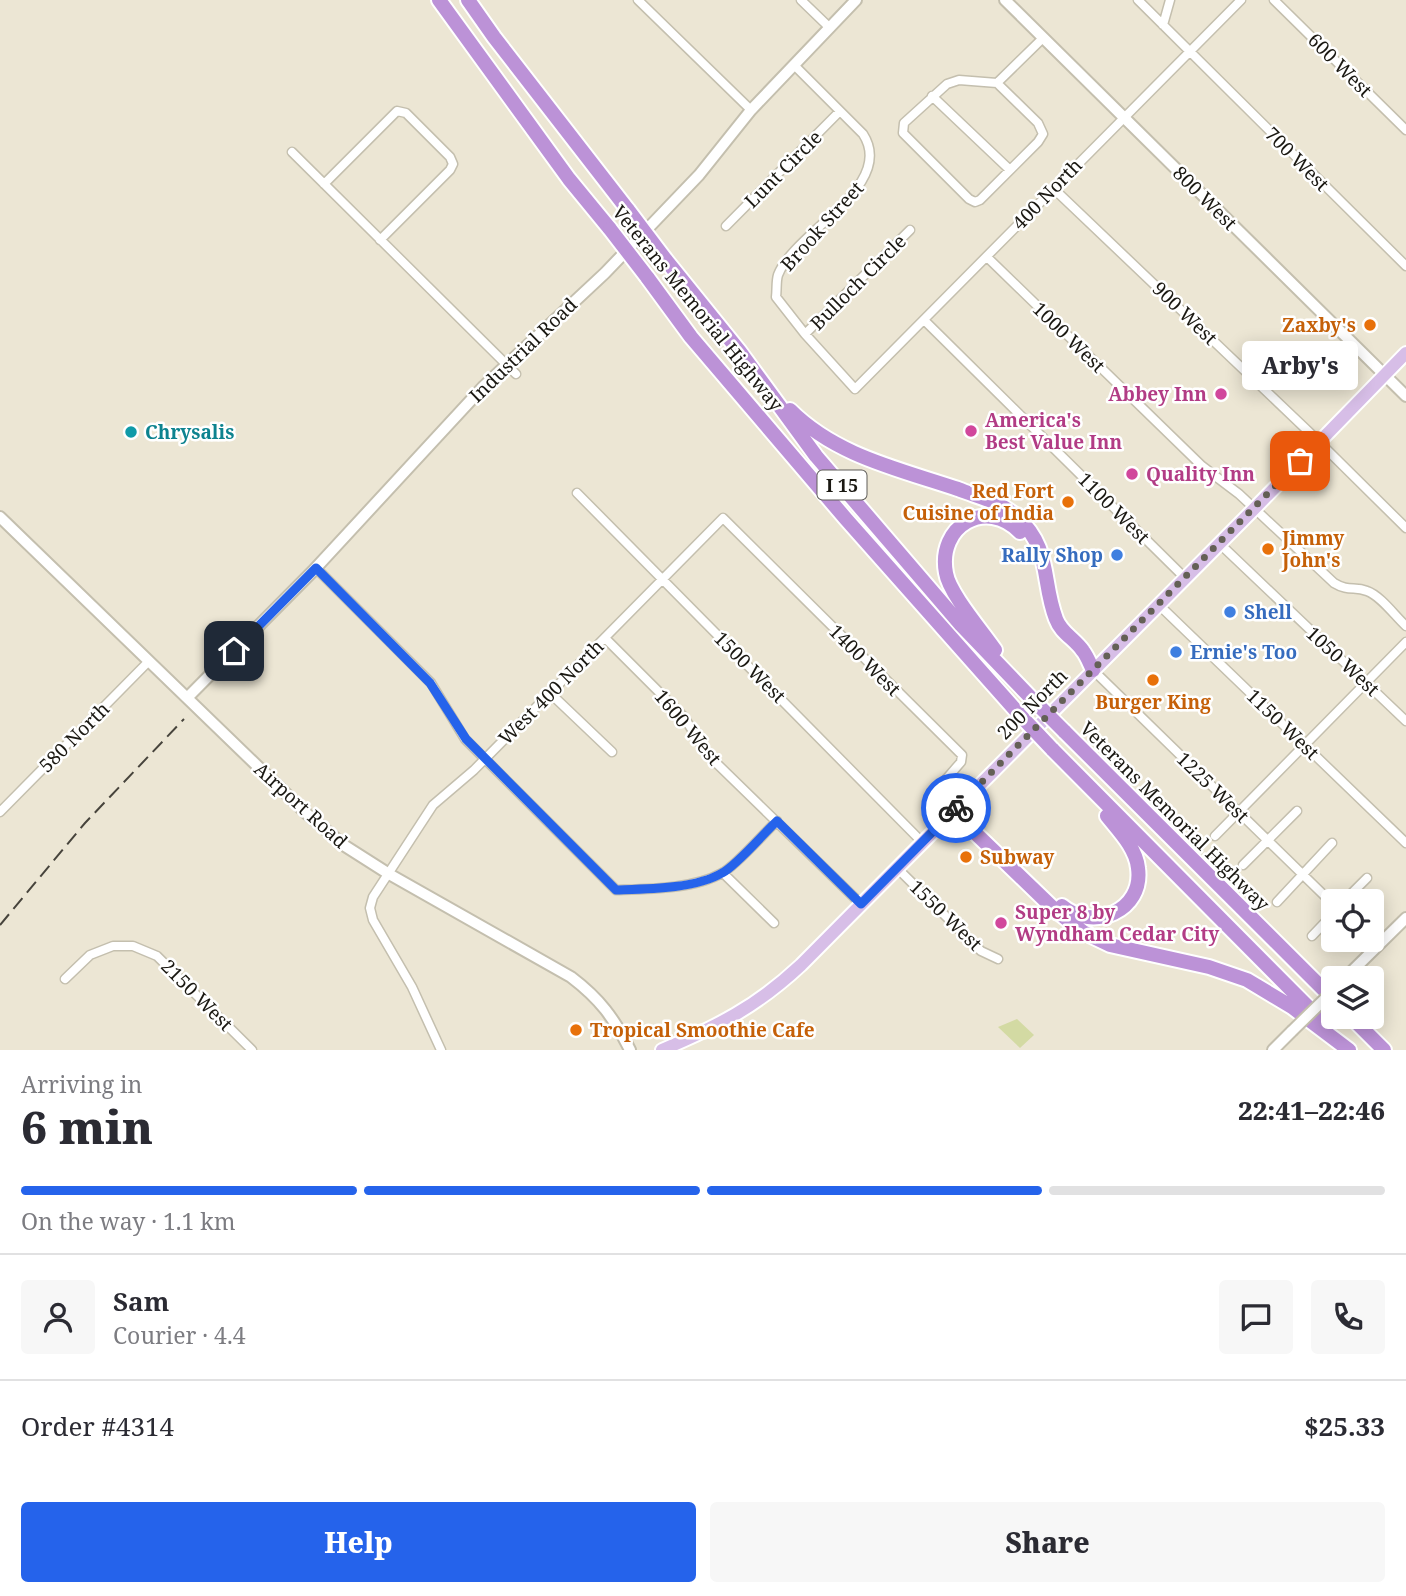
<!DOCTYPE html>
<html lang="en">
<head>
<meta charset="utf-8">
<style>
  :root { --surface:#fff; --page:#f7f7f7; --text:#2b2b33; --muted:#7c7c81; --line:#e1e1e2; --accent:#2563eb }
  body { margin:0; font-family:"Noto Serif",serif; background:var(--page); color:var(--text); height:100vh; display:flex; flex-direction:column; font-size:26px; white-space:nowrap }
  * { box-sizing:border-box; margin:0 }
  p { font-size:23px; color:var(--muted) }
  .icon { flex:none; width:38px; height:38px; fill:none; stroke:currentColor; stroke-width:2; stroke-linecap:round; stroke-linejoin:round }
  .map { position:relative; height:1050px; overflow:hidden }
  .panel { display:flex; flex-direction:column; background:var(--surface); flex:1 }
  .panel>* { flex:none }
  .controls { position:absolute; left:1321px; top:889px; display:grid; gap:14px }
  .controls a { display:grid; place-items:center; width:63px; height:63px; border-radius:7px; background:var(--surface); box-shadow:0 4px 18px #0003; font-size:35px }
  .pin { position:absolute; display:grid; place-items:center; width:60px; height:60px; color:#fff; margin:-30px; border-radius:14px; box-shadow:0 4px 10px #0006 }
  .courier { position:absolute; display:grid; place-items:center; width:70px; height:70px; margin:-35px; border:5px solid #2563eb; border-radius:50%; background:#fff; color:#222; box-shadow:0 2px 9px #0007 }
  .bubble { position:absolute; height:49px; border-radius:7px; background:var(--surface); box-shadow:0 4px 18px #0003; font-size:23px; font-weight:800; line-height:49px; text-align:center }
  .headline em { font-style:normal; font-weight:800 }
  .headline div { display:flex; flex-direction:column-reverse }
  .headline { display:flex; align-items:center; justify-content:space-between; height:119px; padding:0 21px }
  h1 { font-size:46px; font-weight:800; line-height:52px }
  .bar { display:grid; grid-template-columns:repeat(4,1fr); gap:10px 7px; align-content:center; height:84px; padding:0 21px }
  .bar i { height:9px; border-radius:5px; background:var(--line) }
  .bar .current { background:var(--accent) }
  .bar p { grid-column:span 4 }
  .line { display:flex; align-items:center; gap:18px; padding:0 21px; border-top:2px solid var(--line) }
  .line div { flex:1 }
  .round { display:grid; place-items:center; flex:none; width:74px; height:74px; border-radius:7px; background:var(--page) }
  .primary-button { display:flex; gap:14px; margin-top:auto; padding:14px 21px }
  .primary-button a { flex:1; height:80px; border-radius:7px; background:var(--accent); color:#fff; font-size:28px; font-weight:800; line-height:80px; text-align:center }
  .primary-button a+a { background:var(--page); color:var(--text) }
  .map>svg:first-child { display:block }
  .green { fill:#d3daa3 }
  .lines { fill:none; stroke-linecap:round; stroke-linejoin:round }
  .street-casing { stroke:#c4bfae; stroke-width:11 }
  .secondary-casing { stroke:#c4bfae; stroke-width:14 }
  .primary-casing { stroke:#fff; stroke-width:16 }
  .highway-casing { stroke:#fff; stroke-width:18 }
  .street { stroke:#fff; stroke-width:8 }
  .secondary { stroke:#fff; stroke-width:10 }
  .primary { stroke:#d7bee7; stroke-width:12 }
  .highway { stroke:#bc92d7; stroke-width:14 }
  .rail { stroke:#47443c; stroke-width:2; stroke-dasharray:14 7; stroke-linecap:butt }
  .secondary-bridge-casing { stroke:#c4bfae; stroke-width:14; stroke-linecap:butt }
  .highway-bridge-casing { stroke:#fff; stroke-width:18; stroke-linecap:butt }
  .secondary-bridge { stroke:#fff; stroke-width:10 }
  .highway-bridge { stroke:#bc92d7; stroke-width:14 }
  .done { stroke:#646056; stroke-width:7; stroke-dasharray:0 12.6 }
  .route { stroke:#2563eb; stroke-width:9 }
  .food-dot { fill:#e8710a; stroke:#fff; stroke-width:2.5 }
  .hotel-dot { fill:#d1479c; stroke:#fff; stroke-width:2.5 }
  .culture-dot { fill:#0f9aa8; stroke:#fff; stroke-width:2.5 }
  .shop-dot { fill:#3f7fe0; stroke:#fff; stroke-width:2.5 }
  .labels { text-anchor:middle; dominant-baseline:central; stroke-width:5; stroke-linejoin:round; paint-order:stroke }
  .shield { fill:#fff; stroke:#5f5d59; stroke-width:2 }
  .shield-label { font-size:18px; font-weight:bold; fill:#1a1812 }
  .street-label { font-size:19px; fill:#1a1812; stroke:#fff }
  .food-label { font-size:19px; font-weight:bold; fill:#c56008; stroke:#fff; text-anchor:start }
  .hotel-label { font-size:19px; font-weight:bold; fill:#b23c85; stroke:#fff; text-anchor:start }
  .culture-label { font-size:19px; font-weight:bold; fill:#0d838f; stroke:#fff; text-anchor:start }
  .shop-label { font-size:19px; font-weight:bold; fill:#366cbe; stroke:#fff; text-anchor:start }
</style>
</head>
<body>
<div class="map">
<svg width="1406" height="1050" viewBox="0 0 1406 1050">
  <rect width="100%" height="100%" fill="#ece6d4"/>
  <path class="green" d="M1017,1019L1034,1035L1020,1048L998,1027Z"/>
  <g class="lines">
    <g class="street-casing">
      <path id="street" d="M638,0L751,110
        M801,0L830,28
        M1138,0L1406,266
        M1274,0L1406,130
        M1163,25L1170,0
        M794,65L863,134C897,186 794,232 778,275C776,281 777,290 776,297L805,334L855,389L1241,0
        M997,83L959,80L947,84L904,123L903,133L969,199L975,202L980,200L1038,142L1043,134L1038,123L997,83L1043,38
        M932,96L1010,170
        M292,152L516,374
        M324,184L397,111L406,113L450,157L453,164L450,170L380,240
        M1053,188L1309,432L1406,528
        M726,226L840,111
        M987,257L1202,466L1239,494L1334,583C1349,592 1354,586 1367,591C1381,596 1395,616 1406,626
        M924,320L1185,578
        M805,334L910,230
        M577,493L922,842
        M1220,544L1406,721
        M316,568L431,683L465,739L616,890C648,889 694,889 722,873C736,866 764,833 777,821
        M1159,605L1406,843
        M605,638L684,717L707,754L861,904
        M1093,670L1334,905
        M550,693L612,752
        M0,812L149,661
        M1215,836L1406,642
        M1243,865L1297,811
        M897,868L981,951L998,959
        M723,873L774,923
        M1344,901L1367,878
        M1277,902L1332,843
        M1312,936L1334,913
        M65,979L90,955L113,946H133L157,956L252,1050
        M441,1050L412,987L373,920L370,908L373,897L433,805L474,770L723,518L962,755L961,762L941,785L957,807"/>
    </g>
    <g class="secondary-casing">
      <path id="secondary" d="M1005,0L1406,396
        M0,517L307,814L345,846L389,874L571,977C600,999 614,1018 630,1050
        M187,698L313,571L484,386L605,273L654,222L699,175L751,110L856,0
        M1345,978L1406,918
        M1273,1050L1292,1031"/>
    </g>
    <g class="primary-casing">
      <path id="primary" d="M662,1050C718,1026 756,1007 801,965L1254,509L1406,353"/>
    </g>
    <g class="highway-casing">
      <path id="highway" d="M439,0L569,179L610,229
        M468,0L494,37L628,210
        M665,259L740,352L816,456L961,625L1033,700
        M647,277L691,337L846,519L1019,714
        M790,410C836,456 899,469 958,489C978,497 999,501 1016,516C1052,548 1041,580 1056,619C1061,633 1075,639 1083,651C1087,656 1090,664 1093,670
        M995,650C982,631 949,593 946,573C937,526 986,497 1020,532
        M1064,731L1334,1000
        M1052,749L1322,1021
        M957,807L970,828L1054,909L1083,932L1110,945L1209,967L1247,980L1292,1007L1349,1050
        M1062,906C1093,932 1144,911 1138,868C1136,848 1119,831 1107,816
        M1351,1017L1384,1050"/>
    </g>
    <use href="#street" class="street"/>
    <use href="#secondary" class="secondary"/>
    <use href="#primary" class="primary"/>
    <use href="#highway" class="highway"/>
    <path class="rail" d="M0,925L85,823L184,719"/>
    <g class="secondary-bridge-casing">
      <path id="secondary-bridge" d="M1292,1031L1334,990"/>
    </g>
    <g class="highway-bridge-casing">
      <path id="highway-bridge" d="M628,210L665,259
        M610,229L647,277
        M1033,700L1064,731
        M1019,714L1052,749"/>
    </g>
    <use href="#secondary-bridge" class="secondary-bridge"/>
    <use href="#highway-bridge" class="highway-bridge"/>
  </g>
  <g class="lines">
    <path class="done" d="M956,808L1300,461"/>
    <path class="route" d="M234,651L316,568L430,683L466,739L616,890C647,889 695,889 722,873C736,866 764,833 777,821L861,904L956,808"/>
  </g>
  <g class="food-dot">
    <circle cx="1370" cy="325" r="7"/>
    <circle cx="1068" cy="502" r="7"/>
    <circle cx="1268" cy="549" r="7"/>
    <circle cx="1153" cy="680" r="7"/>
    <circle cx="966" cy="857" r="7"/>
    <circle cx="576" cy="1030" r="7"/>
  </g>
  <g class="hotel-dot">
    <circle cx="1221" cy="394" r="7"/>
    <circle cx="971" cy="431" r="7"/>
    <circle cx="1132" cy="474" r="7"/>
    <circle cx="1001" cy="923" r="7"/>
  </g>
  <circle class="culture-dot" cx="131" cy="432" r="7"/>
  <g class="shop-dot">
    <circle cx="1117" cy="555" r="7"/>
    <circle cx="1230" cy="612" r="7"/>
    <circle cx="1176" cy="652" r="7"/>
  </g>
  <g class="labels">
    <rect class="shield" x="817.5" y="470.5" width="49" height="29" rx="5"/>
    <g class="shield-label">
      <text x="842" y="485">I 15</text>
    </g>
    <g class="street-label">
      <text transform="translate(1340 65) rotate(45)">600 West</text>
      <text transform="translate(1297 159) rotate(45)">700 West</text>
      <text transform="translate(783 169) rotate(-45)">Lunt Circle</text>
      <text transform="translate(1047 194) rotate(-46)">400 North</text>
      <text transform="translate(1205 198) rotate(45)">800 West</text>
      <text transform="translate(822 226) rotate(-48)">Brook Street</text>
      <text transform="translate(858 282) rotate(-45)">Bulloch Circle</text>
      <text transform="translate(698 308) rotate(51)">Veterans Memorial Highway</text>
      <text transform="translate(1185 313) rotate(44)">900 West</text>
      <text transform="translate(1069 337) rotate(44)">1000 West</text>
      <text transform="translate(523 350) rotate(-44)">Industrial Road</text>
      <text transform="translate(1114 508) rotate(45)">1100 West</text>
      <text transform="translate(865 660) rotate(45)">1400 West</text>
      <text transform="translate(1343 661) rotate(43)">1050 West</text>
      <text transform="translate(750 667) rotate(45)">1500 West</text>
      <text transform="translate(551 692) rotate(-45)">West 400 North</text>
      <text transform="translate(1032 704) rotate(-45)">200 North</text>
      <text transform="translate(1283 724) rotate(44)">1150 West</text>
      <text transform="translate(688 727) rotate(50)">1600 West</text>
      <text transform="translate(74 737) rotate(-45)">580 North</text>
      <text transform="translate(1213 787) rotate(44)">1225 West</text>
      <text transform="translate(301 805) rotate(42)">Airport Road</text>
      <text transform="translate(1175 816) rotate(45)">Veterans Memorial Highway</text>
      <text transform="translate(946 915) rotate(44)">1550 West</text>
      <text transform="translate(197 995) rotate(45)">2150 West</text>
    </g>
    <g class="food-label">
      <text x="1356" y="325" text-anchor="end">Zaxby's</text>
      <text x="1054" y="491" text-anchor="end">Red Fort<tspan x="1054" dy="22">Cuisine of India</tspan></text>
      <text x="1282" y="538">Jimmy<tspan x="1282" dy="22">John's</tspan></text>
      <text x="1153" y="702" text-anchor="middle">Burger King</text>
      <text x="980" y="857">Subway</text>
      <text x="590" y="1030">Tropical Smoothie Cafe</text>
    </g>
    <g class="hotel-label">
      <text x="1207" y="394" text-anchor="end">Abbey Inn</text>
      <text x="985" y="420">America's<tspan x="985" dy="22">Best Value Inn</tspan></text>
      <text x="1146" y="474">Quality Inn</text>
      <text x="1015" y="912">Super 8 by<tspan x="1015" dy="22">Wyndham Cedar City</tspan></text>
    </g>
    <g class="culture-label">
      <text x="145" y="432">Chrysalis</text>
    </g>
    <g class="shop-label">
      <text x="1103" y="555" text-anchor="end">Rally Shop</text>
      <text x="1244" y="612">Shell</text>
      <text x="1190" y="652">Ernie's Too</text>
    </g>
  </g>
</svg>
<div class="controls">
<a><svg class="icon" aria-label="locate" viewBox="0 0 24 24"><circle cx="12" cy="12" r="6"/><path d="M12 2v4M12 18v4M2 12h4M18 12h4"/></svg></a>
<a><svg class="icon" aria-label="layers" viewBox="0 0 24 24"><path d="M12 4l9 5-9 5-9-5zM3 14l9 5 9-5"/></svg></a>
</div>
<div class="pin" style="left:1300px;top:461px;background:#ea580c"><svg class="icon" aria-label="bag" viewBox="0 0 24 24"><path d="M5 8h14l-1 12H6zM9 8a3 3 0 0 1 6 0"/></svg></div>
<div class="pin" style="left:234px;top:651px;background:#1f2937"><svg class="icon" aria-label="home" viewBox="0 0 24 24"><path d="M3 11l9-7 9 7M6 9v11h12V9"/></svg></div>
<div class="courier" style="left:956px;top:808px"><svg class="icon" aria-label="bike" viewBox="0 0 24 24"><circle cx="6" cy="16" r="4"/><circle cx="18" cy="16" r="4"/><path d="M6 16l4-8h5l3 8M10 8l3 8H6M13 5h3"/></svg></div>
<div class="bubble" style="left:1242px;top:341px;width:116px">Arby's</div>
</div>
<section class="panel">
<div class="headline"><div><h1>6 min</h1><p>Arriving in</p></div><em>22:41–22:46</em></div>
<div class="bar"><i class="current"></i><i class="current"></i><i class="current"></i><i></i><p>On the way · 1.1 km</p></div>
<div class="line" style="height:126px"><a class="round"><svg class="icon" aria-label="person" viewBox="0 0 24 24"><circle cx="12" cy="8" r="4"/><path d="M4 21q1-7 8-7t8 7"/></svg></a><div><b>Sam</b><p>Courier · 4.4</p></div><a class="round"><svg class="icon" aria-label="chat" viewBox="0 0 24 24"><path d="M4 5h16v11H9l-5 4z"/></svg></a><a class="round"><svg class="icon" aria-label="phone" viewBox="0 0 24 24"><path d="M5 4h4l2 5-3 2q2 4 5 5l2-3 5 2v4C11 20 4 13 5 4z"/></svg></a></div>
<div class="line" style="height:91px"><div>Order #4314</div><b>$25.33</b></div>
<div class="primary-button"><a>Help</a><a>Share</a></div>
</section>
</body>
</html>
